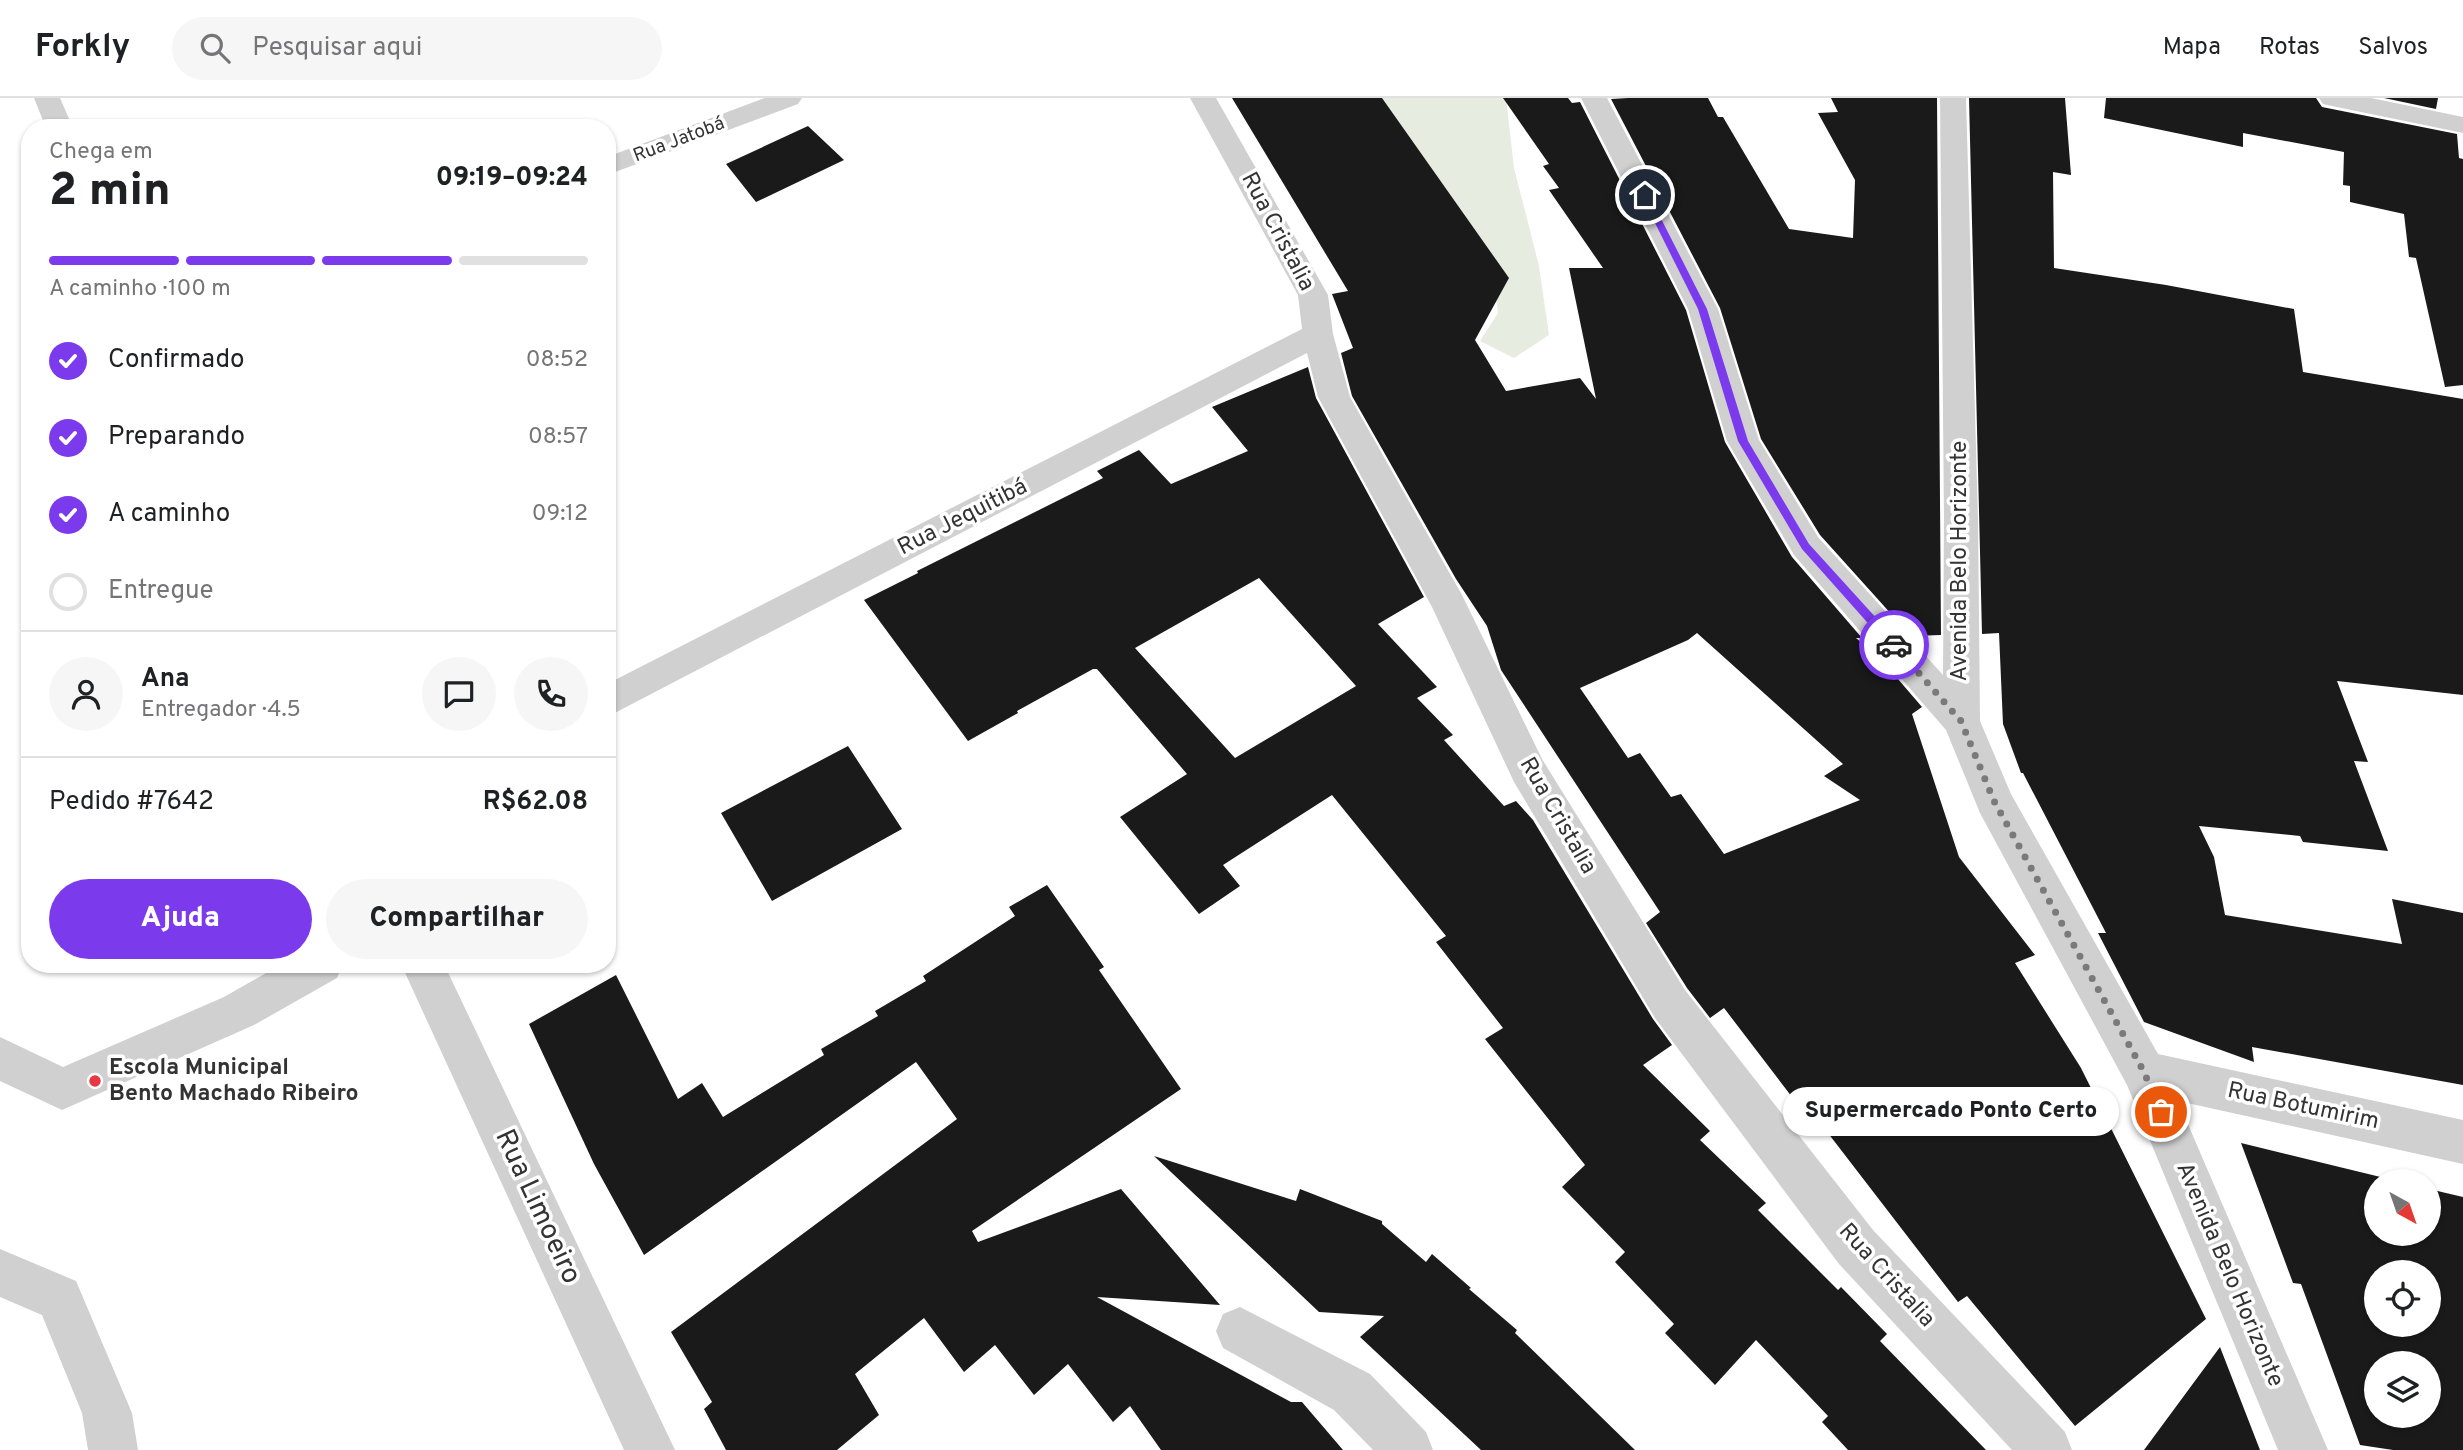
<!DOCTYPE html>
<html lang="pt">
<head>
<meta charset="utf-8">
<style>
  :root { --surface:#fff; --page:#f6f6f6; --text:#202124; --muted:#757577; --line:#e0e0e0; --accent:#7c3aed }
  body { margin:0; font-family:Overpass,sans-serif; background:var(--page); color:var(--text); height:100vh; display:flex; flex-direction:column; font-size:26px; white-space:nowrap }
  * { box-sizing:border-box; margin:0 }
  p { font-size:23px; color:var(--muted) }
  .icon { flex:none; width:38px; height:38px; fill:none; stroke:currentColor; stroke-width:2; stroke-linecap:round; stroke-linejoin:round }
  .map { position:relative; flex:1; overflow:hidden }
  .details { position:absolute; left:21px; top:21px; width:595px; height:854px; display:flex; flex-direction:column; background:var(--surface); border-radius:28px; box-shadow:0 2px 5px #0004 }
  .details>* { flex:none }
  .needle { width:46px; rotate:140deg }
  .tools { position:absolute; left:2364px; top:1071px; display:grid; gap:14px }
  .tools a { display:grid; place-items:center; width:77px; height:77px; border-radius:50%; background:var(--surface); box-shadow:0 2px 5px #0004; font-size:35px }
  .pin { position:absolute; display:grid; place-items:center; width:60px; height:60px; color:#fff; margin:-30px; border:4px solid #fff; border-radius:50%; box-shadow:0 2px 7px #0007 }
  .courier { position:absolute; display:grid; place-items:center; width:70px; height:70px; margin:-35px; border:5px solid #7c3aed; border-radius:50%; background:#fff; color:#222; box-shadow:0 2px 9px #0007 }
  .bubble { position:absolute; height:49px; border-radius:24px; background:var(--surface); box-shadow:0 2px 5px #0004; font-size:23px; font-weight:800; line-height:49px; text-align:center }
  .summary em { font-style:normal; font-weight:800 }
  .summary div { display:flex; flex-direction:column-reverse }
  .summary { display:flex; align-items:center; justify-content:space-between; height:119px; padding:0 28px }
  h1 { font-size:46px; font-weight:800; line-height:52px }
  .bar { display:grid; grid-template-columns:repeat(4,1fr); gap:10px 7px; align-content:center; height:84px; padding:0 28px }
  .bar i { height:9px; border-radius:5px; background:var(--line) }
  .bar .active { background:var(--accent) }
  .bar p { grid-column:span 4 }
  .line { display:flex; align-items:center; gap:18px; padding:0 28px; border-top:2px solid var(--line) }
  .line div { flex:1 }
  .round { display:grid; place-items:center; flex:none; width:74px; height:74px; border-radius:37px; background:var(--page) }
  ol { padding:0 28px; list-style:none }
  li { display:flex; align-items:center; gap:21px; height:77px }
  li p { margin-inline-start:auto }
  li .icon { padding:7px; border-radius:50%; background:var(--accent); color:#fff; stroke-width:4 }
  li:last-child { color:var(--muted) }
  li i { width:38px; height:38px; border:4px solid var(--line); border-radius:50% }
  .action { display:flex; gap:14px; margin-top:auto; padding:14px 28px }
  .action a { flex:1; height:80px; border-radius:42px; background:var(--accent); color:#fff; font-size:28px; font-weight:800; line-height:80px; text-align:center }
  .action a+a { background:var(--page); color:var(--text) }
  header { display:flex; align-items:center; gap:42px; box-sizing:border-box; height:98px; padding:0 35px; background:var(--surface); border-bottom:2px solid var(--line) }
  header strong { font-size:33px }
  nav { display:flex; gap:38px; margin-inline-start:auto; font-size:24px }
  .search { width:490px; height:63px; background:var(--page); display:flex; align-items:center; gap:18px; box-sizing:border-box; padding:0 24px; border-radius:38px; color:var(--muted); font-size:26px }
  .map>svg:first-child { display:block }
  .green { fill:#e6ecdf }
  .building { fill:#1a1a1a; fill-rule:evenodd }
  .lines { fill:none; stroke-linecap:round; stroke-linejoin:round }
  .minor { fill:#d0d0d0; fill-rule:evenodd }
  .route { fill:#7c3aed }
  .done { stroke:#7a7a7a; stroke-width:7; stroke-dasharray:0 12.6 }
  .poi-dot { fill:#e63946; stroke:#fff; stroke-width:2.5 }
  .labels { text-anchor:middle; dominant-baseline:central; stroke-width:7; stroke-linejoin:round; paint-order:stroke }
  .far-street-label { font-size:19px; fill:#333; stroke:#fff }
  .street-label { font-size:23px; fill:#333; stroke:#fff }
  .poi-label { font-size:23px; font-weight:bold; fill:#333; stroke:#fff; text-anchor:start }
  .near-street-label { font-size:28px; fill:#333; stroke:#fff }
</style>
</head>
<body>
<header>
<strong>Forkly</strong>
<div class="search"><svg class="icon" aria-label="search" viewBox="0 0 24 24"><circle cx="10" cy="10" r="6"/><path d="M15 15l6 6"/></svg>Pesquisar aqui</div>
<nav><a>Mapa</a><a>Rotas</a><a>Salvos</a></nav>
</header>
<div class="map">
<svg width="2463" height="1352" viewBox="0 0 2463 1352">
  <rect width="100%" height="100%" fill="#fff"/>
  <path class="green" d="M1325,0H1506L1514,70L1539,168L1549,237L1514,260L1480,243L1498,215L1495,193Z"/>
  <path class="building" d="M1232,0H1382L1509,180L1475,242L1506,293L1580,280L1596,301L1569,170H1603L1549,92L1559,90L1543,68L1549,66L1503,0H1568L1572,5L1580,4L1686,212L1725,344L1792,459L1862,540H1856L1879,559L1922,609L1912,616L1959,759L2035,857L2015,865L2081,970L2206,1221L2075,1328L1967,1198L1958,1204L1811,1013L1805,1016L1724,910L1710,920L1687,890L1646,825L1660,814L1501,572L1487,528L1456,481L1352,298L1341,255L1353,250L1332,196L1348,193ZM1697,535L1843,666L1824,678L1860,702L1724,756L1681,696L1671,699L1640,655L1628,660L1580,590L1688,542Z
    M1628,0H1708L1718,19H1723L1789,131L1853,140L1855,82L1818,15L1838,14L1831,0H1937L1941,537L1911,538L1820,437L1761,341L1720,210L1611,1Z
    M1969,0H2065L2071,77L2053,74L2054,170L2166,187L2294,211L2303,274L2463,301V597L2337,583L2368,664L2354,663L2388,753L2303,744L2300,738L2199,728L2214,759L2225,817L2402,846L2392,801L2463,815V987L2252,949L2254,964L2144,924L2098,835H2106L2023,675H2021L2003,626L1999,535L1982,536Z
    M2106,0H2316L2322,9L2457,36L2459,60L2463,61V287L2445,289L2416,160L2409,159L2404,116L2350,104V88L2343,87L2344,54L2243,35V49L2104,20Z
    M2384,0H2438L2436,11Z
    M808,28L844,62L756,104L726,66Z
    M1308,269L1316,300L1424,499L1378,526L1437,589L1417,600L1453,637L1444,642L1504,708L1516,703L1533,722L1653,921L1672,947L1643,967L1710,1033L1700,1042L1766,1105L1758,1112L1838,1192L1841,1189L1887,1236L1880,1243L1986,1352H1848L1822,1324L1828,1318L1756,1242L1715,1287L1665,1235L1674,1226L1615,1164L1625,1154L1562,1089L1585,1067L1485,941L1503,930L1436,844L1446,838L1332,697L1223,767L1240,788L1199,816L1120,719L1187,676L1097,571H1093L1017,613L1018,615L968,643L864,502L918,475L917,473L1103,380L1097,373L1139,352L1171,386L1248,353L1212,309ZM1259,480L1356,588L1235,660L1135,550Z
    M848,648L902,731L772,803L721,715Z
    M1047,787L1104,869L1099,872L1181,991L972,1133L978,1144L1121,1091L1220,1207L1097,1199L1291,1304H1302L1343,1352H1161L1130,1308L1113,1324L1068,1266L1034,1297L995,1247L964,1274L924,1220L855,1276L879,1317L837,1352H726L704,1311L712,1304L671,1234L957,1021L916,964L644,1157L594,1066L529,926L616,877L678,1001L702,985L723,1019L824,957L821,951L878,918L875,913L926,883L923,878L1015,818L1009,809Z
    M2241,1045L2397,1083H2376V1136H2429V1091L2463,1099V1352H2393L2360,1347L2301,1186L2293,1185ZM2376,1174H2429V1227H2376ZM2376,1265H2429V1318H2376Z
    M1154,1058L1296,1103L1300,1091L1382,1123V1126L1426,1164L1432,1156L1471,1190L1469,1191L1517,1232L1515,1235L1635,1352H1481L1360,1239L1384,1218L1319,1214Z
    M2220,1249L2260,1352H2144Z"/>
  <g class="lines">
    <path class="minor" d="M34,0H60L73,30H46Z
      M765,0H802L798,6L607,77V59Z
      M1190,0H1216L1328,197L1333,236L1350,299L1462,497L1542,661L1685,892L1873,1132L2065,1334L2072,1352H2012L1839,1166L1655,920L1514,684L1432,509L1318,299L1307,255L607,619V586L1302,231L1298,197Z
      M1581,0H1607L1718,211L1759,342L1818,439L1943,577L1944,421L1940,0H1966L1978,421L1980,623L2011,696L2158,956L2463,1022V1066L2178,1003L2328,1352H2278L2127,987L1980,715L1946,632L1794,457L1727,343L1688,211Z
      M2319,0H2371L2463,19V35L2332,8L2323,6Z
      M282,866H343L337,880L254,927L62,1012L0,983V939L63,969L224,899Z
      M401,866H444L675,1352H624Z
      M0,1151L76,1183L132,1315L138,1352H88L82,1315L42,1217L0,1199Z
      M1240,1209L1370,1276L1426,1334L1433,1352H1373L1334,1312L1223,1250L1216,1233L1223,1216Z"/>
  </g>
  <path class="route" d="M1645,95L1649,97L1707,211L1748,343L1809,446L1898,544V550H1890L1802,451L1738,343L1698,211L1641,97Z"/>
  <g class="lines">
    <path class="done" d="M1894,547L1961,623L1994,703L2144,974L2161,1014"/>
  </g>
  <circle class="poi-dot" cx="95" cy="983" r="7"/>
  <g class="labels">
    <g class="far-street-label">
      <text transform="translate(679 42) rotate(-21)">Rua Jatobá</text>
    </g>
    <g class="street-label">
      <text transform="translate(1277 134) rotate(62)">Rua Cristalia</text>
      <text transform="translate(963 420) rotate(-27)">Rua Jequitibá</text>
      <text transform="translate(1960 463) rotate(-90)">Avenida Belo Horizonte</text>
      <text transform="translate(1557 718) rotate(60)">Rua Cristalia</text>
      <text transform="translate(2303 1009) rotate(12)">Rua Botumirim</text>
      <text transform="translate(2229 1177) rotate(67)">Avenida Belo Horizonte</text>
      <text transform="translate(1886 1178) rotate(48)">Rua Cristalia</text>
    </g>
    <g class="poi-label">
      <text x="109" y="970">Escola Municipal<tspan x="109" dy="26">Bento Machado Ribeiro</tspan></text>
    </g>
    <g class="near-street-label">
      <text transform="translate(537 1109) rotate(65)">Rua Limoeiro</text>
    </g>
  </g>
</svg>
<div class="tools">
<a><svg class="needle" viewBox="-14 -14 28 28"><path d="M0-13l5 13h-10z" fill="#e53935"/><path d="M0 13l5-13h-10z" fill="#757577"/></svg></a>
<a><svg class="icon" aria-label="locate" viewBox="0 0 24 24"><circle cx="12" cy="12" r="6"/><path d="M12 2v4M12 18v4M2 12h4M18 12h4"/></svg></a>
<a><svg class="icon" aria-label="layers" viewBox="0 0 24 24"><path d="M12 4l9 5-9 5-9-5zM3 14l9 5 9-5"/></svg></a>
</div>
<div class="pin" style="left:2161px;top:1014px;background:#ea580c"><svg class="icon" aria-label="bag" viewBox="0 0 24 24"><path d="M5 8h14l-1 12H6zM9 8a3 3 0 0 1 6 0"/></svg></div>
<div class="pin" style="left:1645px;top:97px;background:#1f2937"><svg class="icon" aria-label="home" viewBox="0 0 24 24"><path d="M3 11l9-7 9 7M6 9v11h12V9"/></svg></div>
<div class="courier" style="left:1894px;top:547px"><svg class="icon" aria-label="car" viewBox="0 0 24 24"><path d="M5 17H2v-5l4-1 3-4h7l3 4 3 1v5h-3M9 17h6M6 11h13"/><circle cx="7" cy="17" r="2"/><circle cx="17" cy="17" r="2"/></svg></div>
<div class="bubble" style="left:1783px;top:989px;width:336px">Supermercado Ponto Certo</div>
<section class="details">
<div class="summary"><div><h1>2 min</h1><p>Chega em</p></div><em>09:19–09:24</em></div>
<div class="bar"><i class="active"></i><i class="active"></i><i class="active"></i><i></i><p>A caminho · 100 m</p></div>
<ol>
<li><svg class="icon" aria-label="check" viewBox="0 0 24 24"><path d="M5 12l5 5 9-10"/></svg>Confirmado<p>08:52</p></li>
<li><svg class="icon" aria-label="check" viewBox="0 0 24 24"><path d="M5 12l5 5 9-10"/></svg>Preparando<p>08:57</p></li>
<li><svg class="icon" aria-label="check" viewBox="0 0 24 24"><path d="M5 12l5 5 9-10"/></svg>A caminho<p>09:12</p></li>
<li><i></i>Entregue</li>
</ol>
<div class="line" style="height:126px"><a class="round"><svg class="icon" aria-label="person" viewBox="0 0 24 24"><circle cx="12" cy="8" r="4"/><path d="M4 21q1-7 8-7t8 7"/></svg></a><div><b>Ana</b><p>Entregador · 4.5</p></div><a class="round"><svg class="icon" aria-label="chat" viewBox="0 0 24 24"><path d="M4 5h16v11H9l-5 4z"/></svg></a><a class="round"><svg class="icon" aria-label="phone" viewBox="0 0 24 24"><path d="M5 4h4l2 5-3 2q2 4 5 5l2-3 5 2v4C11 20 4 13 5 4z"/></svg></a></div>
<div class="line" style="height:91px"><div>Pedido #7642</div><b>R$62.08</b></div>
<div class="action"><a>Ajuda</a><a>Compartilhar</a></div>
</section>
</div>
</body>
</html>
